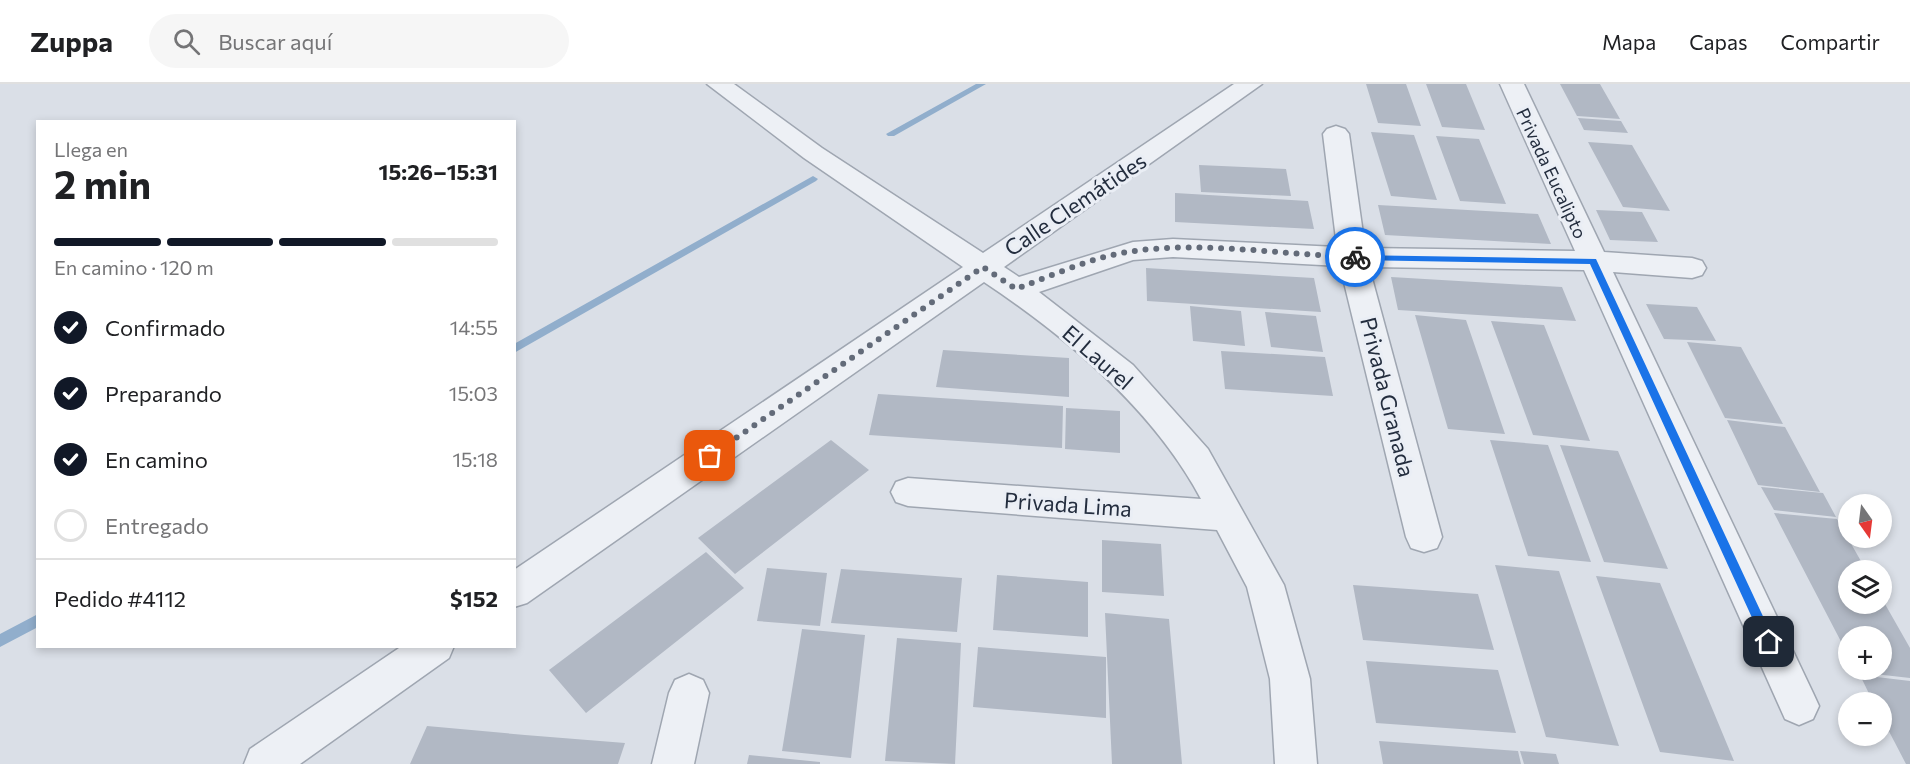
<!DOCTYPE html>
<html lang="es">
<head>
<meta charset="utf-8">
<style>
  :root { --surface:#fff; --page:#f6f6f6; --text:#202124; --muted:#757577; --line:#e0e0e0; --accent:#111827 }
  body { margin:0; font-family:Commissioner,sans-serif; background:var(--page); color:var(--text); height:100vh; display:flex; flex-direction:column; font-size:22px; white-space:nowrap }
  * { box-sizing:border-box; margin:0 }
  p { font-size:20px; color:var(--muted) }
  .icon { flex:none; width:33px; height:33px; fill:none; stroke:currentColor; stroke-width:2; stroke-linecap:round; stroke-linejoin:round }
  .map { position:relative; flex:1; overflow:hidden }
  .panel { position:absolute; left:36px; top:36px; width:480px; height:528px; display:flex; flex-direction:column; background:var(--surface); border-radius:0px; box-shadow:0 3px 9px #0003 }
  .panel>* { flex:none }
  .needle { width:39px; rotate:166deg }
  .tools { position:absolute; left:1838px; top:410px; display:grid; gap:12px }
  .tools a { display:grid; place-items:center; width:54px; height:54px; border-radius:50%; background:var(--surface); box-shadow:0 3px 9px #0003; font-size:30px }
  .pin { position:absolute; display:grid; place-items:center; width:51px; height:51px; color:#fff; margin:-26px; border-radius:12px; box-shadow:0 3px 9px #0006 }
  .courier { position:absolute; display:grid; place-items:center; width:60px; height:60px; margin:-30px; border:4px solid #1a73e8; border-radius:50%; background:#fff; color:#222; box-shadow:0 2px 8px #0007 }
  .overview em { font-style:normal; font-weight:700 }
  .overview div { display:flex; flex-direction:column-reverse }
  .overview { display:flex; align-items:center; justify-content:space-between; height:102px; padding:0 18px }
  h1 { font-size:39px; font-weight:700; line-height:45px }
  .bar { display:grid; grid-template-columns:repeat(4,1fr); gap:9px 6px; align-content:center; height:72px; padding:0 18px }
  .bar i { height:8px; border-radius:4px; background:var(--line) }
  .bar .current { background:var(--accent) }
  .bar p { grid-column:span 4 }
  .line { display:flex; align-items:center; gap:15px; padding:0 18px; border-top:2px solid var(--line) }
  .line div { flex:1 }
  ol { padding:0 18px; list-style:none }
  li { display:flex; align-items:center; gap:18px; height:66px }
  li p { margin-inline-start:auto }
  li .icon { padding:6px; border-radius:50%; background:var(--accent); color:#fff; stroke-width:4 }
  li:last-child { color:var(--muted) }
  li i { width:33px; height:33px; border:3px solid var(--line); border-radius:50% }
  header { display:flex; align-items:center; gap:36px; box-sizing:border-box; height:84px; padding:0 30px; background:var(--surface); border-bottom:2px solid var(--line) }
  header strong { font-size:28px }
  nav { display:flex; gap:33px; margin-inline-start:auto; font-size:21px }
  .search { width:420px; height:54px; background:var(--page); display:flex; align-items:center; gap:15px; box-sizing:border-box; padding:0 21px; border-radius:33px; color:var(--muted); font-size:22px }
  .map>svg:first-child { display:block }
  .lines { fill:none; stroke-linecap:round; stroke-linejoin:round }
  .stream { fill:#91aecc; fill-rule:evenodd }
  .building { fill:#b1b8c4 }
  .minor-casing { stroke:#9fa6b1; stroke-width:3 }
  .minor { fill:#edf0f5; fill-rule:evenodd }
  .route { fill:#1a73e8 }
  .done { stroke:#636b79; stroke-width:6; stroke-dasharray:0 10.8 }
  .labels { text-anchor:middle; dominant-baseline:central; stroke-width:6; stroke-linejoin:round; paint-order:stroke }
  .far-street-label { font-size:18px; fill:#232d3e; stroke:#eaeef5 }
  .street-label { font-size:22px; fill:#232d3e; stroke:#eaeef5 }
</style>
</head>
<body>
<header>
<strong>Zuppa</strong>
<div class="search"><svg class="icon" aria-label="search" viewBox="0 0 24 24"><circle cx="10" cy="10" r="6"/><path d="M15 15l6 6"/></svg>Buscar aquí</div>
<nav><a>Mapa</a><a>Capas</a><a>Compartir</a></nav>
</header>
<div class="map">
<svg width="1910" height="680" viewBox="0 0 1910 680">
  <rect width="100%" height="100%" fill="#dadfe7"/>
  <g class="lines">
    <path class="stream" d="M976,0H986L894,52H888L886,50Z
      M813,92L818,95L816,97L514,269V260Z
      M38,530V543L0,563V550Z"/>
  </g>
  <path class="building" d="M1366,0H1406L1421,42L1378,39Z
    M1426,0H1466L1485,46L1442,43Z
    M1560,0H1600L1620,35L1577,32Z
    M1578,34L1621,37L1628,49L1584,46Z
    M1371,48L1414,51L1437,116L1391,112Z
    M1436,52L1479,55L1506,120L1460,117Z
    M1588,58L1632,61L1670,127L1623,123Z
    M1199,81L1286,85L1291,112L1201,108Z
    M1175,109L1308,117L1314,145L1175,138Z
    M1378,121L1538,130L1551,160L1385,151Z
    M1596,126L1642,128L1658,158L1610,156Z
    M1146,184L1314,194L1321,228L1147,217Z
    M1391,193L1562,203L1576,237L1398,226Z
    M1646,220L1697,223L1716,257L1664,255Z
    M1190,222L1241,227L1245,262L1193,257Z
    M1265,228L1316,232L1323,268L1271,263Z
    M1415,231L1466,236L1505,350L1448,345Z
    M1491,237L1544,241L1590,357L1533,351Z
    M1687,258L1741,263L1783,340L1725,334Z
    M943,266L1069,274V313L936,303Z
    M1221,267L1325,273L1333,312L1225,305Z
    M878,310L1063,322L1062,364L869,351Z
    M1066,324L1120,327V369L1065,365Z
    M1727,336L1785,343L1820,408L1758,401Z
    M831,356L869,386L735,490L698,454Z
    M1490,356L1548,361L1591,478L1528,472Z
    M1560,361L1618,367L1668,485L1604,478Z
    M1761,403L1823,409L1836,433L1774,426Z
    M1774,429L1837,435L1866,486H1848V519H1881V513L1910,564V594L1857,588L1855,585H1881V552H1848V571Z
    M1102,456L1161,460L1164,512L1102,508Z
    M706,468L744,504L586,629L549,586Z
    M1495,481L1559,487L1619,662L1546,653Z
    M767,484L827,489L820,542L757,537Z
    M841,485L962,494L957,548L831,539Z
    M997,491L1088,498V553L993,546Z
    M1596,492L1660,499L1734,677L1660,668Z
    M1353,501L1478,510L1494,566L1363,556Z
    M1105,529L1169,535L1182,680H1112Z
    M802,545L865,551L851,674L782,667Z
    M897,554L961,559L955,680L885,677Z
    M978,563L1106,573V634L973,623Z
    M1366,577L1498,586L1516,649L1376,639Z
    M1860,591L1910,597V680H1906L1881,632V618H1873Z
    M427,642L525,651L625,659L618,680H410Z
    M1379,657L1518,667L1521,680H1383Z
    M1520,667L1556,670L1559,680H1524Z
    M749,671L820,678V680H747Z"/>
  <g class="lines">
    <g class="minor-casing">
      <path id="minor" d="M707,0H734L822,64L983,169L1234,0H1262L1004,183L1019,193L1133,158L1173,155L1337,163L1323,50L1327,45L1336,42L1345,45L1349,50L1365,164L1575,167L1500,0H1524L1604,168L1692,174L1702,177L1706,184L1702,191L1692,194L1613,188L1813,609L1819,622L1813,635L1799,641L1785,635L1584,186L1369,183L1442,453L1437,464L1424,468L1411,464L1406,453L1340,182L1173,173L1133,176L1039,208L1133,281L1208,365L1284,501L1310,595L1317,680H1275L1270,595L1247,503L1217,446L908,422L896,418L891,408L896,398L908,394L1201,415C1153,325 1068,254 984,198L527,519L514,523V486L963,183L804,74Z
        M402,562H454L449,574L300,680H244L250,665Z
        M689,590L703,596L709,609L694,680H652L669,609L675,596Z"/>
    </g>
    <use href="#minor" class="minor"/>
  </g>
  <path class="route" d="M1352,171L1596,175L1775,558L1773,562H1765L1590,180L1355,176Z"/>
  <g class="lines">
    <path class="done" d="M710,372L983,183L1016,205C1054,191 1094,172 1134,167C1205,157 1284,171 1355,173"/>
  </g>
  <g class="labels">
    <g class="far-street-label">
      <text transform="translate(1552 89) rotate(65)">Privada Eucalipto</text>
    </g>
    <g class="street-label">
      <text transform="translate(1075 120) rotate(-34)">Calle Clemátides</text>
      <text transform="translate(1098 273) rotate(41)">El Laurel</text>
      <text transform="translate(1388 313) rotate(76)">Privada Granada</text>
      <text transform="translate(1068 420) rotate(4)">Privada Lima</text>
    </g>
  </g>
</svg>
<div class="tools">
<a><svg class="needle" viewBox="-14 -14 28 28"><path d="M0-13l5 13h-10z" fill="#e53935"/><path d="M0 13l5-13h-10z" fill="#757577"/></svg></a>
<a><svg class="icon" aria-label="layers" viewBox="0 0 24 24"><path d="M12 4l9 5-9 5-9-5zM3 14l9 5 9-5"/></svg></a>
<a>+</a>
<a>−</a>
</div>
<div class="pin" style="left:710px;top:372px;background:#ea580c"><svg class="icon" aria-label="bag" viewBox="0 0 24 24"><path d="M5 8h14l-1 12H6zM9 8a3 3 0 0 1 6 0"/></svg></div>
<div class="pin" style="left:1769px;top:558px;background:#1f2937"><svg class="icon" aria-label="home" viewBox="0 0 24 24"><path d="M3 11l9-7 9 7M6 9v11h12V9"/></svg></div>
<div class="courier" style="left:1355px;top:173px"><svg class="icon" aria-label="bike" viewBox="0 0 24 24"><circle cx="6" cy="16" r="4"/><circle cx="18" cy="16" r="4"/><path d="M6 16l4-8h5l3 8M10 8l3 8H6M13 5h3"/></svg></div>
<section class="panel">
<div class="overview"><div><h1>2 min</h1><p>Llega en</p></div><em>15:26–15:31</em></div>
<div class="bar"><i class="current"></i><i class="current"></i><i class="current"></i><i></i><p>En camino · 120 m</p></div>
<ol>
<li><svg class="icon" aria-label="check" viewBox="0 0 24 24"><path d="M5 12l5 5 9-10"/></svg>Confirmado<p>14:55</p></li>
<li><svg class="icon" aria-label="check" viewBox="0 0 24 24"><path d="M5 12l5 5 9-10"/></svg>Preparando<p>15:03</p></li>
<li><svg class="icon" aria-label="check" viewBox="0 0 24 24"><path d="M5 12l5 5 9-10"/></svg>En camino<p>15:18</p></li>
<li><i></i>Entregado</li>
</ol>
<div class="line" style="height:78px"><div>Pedido #4112</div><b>$152</b></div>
</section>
</div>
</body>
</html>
